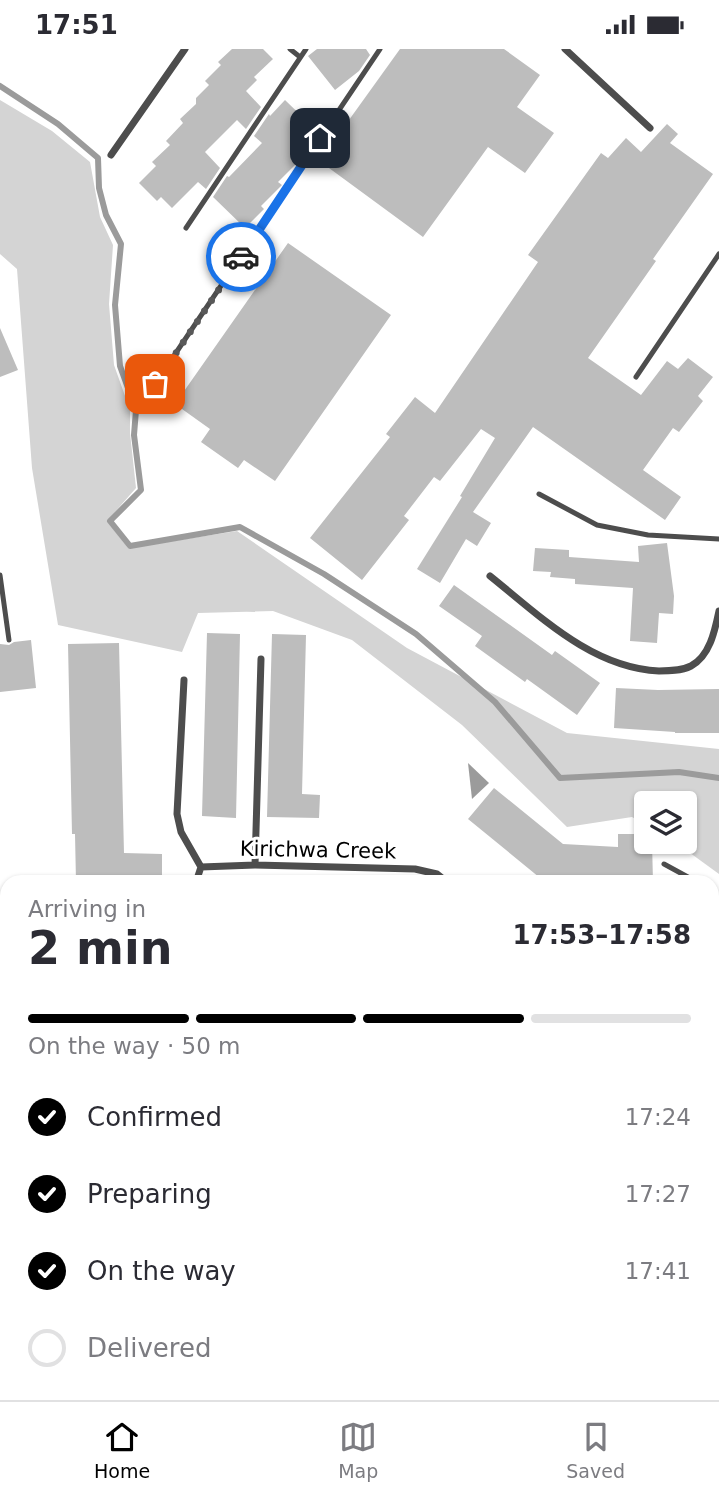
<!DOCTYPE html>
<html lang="en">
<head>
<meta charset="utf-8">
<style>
  :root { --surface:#fff; --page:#f7f7f7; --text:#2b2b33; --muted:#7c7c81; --line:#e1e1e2; --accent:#000 }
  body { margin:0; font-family:"DejaVu Sans",sans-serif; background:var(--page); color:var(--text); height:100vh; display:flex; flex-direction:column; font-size:26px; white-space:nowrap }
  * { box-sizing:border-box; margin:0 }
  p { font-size:23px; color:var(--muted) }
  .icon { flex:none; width:38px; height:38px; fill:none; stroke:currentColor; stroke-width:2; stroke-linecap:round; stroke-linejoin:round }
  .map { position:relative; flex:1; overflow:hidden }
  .side { position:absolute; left:0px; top:826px; width:719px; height:525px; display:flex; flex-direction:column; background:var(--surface); border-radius:21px 21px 0 0; box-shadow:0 2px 5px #0004 }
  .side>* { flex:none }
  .controls { position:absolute; left:634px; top:742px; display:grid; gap:14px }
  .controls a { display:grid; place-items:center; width:63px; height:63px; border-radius:7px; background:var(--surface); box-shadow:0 2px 5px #0004; font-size:35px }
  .pin { position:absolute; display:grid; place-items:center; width:60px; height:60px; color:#fff; margin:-30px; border-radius:14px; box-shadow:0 4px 10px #0006 }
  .courier { position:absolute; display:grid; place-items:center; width:70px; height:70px; margin:-35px; border:5px solid #1a73e8; border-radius:50%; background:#fff; color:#222; box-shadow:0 2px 9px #0007 }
  .headline em { font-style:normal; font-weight:600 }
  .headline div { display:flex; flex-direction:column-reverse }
  .headline { display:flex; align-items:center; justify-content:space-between; height:119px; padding:0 28px }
  h1 { font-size:46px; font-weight:600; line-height:52px }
  .bar { display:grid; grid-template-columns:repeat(4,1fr); gap:10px 7px; align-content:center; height:84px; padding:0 28px }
  .bar i { height:9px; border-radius:5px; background:var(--line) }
  .bar .on { background:var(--accent) }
  .bar p { grid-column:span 4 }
  ol { padding:0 28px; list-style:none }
  li { display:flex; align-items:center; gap:21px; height:77px }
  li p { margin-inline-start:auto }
  li .icon { padding:7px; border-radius:50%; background:var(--accent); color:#fff; stroke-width:4 }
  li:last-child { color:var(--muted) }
  li i { width:38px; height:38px; border:4px solid var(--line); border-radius:50% }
  .status { display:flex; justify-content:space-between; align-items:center; height:49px; padding:0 35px; background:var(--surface); direction:ltr }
  .status svg { height:19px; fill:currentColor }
  .tab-bar { display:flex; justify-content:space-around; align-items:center; height:98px; border-top:2px solid var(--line); background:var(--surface); font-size:19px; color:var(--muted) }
  .tab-bar a { display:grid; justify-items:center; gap:4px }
  .tab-bar .on { color:var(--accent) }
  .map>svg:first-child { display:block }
  .green { fill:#d4d4d4 }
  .water { fill:#9b9b9b }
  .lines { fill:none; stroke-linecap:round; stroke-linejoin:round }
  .stream { stroke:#9b9b9b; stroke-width:6 }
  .building { fill:#bdbdbd }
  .lane { stroke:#4d4d4d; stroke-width:5 }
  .street { stroke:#4d4d4d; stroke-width:7 }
  .secondary { stroke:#1a1a1a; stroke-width:14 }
  .done { stroke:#595959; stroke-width:7; stroke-dasharray:0 12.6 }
  .route { stroke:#1a73e8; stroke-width:9 }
  .labels { text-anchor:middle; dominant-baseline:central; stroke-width:6; stroke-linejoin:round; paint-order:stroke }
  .street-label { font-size:21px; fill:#000; stroke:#fff }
</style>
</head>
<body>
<div class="status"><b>17:51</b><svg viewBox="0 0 49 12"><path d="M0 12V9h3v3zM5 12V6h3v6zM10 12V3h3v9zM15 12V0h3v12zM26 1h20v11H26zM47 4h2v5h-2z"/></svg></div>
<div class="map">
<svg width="719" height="1351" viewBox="0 0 719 1351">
  <rect width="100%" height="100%" fill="#fff"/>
  <path class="green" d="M0,51L52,82L90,113L100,168L113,196L109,255L114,316L130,361V384L136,439L107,472L128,499L237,482L407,599L567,684L719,700V825L675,793H684V754H646V776L632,768L567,778L462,676L352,591L273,562L198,564L182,603L58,576L32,419L17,220L0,205Z
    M99,1344H208L202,1351H98Z
    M229,1344H244L265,1351H222Z
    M305,1344H518L529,1351H329Z"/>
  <path class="water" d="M468,714L489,734L472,750Z"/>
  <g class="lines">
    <path class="stream" d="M0,37L58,75L98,109L99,139L106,166L121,195L115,256L120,317L136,361L134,386L141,441L110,472L130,497L240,478L324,525L416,585L495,653L560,729L679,723L719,729"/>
  </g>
  <path class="building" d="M232,0H263L273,10L254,28L257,31L246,42L261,58L246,80L237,71L205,103L220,119L206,140L198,133L172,159L161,148L157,152L139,134L156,117L152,113L170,96L166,92L183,74L180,70L196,55V49L209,36L205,32L221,16L218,13Z
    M317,0H366L370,6L359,22L335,41L308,7Z
    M400,0H504L540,26L517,58L554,84L525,124L488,98L423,188L314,108L325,91L331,96Z
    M285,51L318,83L298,113L278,133L282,136L261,157L264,160L245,179L213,148L227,127L229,128L262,94L254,87L269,65L270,67Z
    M667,75L678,85L670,94L713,125L653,210L656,212L588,309L641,346L667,312L678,320L688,309L713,328L698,347L703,352L679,383L673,379L643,421L681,448L665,471L533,378L473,463L491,474L477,497L466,490L440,534L417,520L462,448L460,447L495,389L481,380L440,432L434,428L404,467L409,471L362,531L310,489L390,388L386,385L415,348L435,364L538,213L528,206L601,104L608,109L626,89L641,103Z
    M288,194L391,266L275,432L244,411L238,419L201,393L210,380L175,355Z
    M0,279L18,321L0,328Z
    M667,494L674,547L673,565L659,564L657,594L630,592L633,539L575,535V530L550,528L551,523L533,522L535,499L569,501V508L639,513L638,497Z
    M454,536L552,606L555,602L600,634L577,666L527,630L525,633L475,597L482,587L439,557Z
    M207,584L240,585L236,769L202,767Z
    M272,585L306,586L302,745L320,746L319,769L267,768Z
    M31,591L36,639L0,643V595L9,596L14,593Z
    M119,594L124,804L162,805V833H76L75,785H72L68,595Z
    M616,639L658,641L719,640V684H675V683L614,679Z
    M494,739L563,795L618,798V785H646V793H652L653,833H545L468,770Z"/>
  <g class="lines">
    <path class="lane" d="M290,0L300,8
      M186,179L306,0
      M636,328L719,205
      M155,335L380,0
      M539,445L597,476L648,486L719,490
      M0,526L9,591
      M664,815L697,833
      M712,868L719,886
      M712,963L719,962"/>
    <path class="street" d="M565,0L650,79
      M111,106L185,0
      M490,527C540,567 592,619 659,622C669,622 681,622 691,617C710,607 715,581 719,562
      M184,631L177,765L181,783L201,818
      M255,816L261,610
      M196,833L201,818L255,816L415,820L437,825L447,833"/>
    <path class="secondary" d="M0,1120H7
      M712,1125L719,1126"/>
  </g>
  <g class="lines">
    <path class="done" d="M155,335L241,208"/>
    <path class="route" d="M241,208L320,89"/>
  </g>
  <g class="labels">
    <g class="street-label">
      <text transform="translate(318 801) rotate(1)">Kirichwa Creek</text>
    </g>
  </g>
</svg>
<div class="controls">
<a><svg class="icon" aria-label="layers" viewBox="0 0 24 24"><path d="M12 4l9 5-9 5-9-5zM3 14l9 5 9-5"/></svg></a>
</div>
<div class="pin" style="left:155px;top:335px;background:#ea580c"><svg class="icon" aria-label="bag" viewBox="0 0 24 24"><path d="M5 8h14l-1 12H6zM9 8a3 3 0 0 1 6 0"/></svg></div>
<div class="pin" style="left:320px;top:89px;background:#1f2937"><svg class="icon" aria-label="home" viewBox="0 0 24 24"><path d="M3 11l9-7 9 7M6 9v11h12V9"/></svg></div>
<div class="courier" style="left:241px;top:208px"><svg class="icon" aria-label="car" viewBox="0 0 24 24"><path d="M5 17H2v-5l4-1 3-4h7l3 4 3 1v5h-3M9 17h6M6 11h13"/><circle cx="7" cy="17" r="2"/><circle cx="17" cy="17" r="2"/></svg></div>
<section class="side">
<div class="headline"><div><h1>2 min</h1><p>Arriving in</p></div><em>17:53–17:58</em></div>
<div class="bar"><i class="on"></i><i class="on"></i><i class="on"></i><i></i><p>On the way · 50 m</p></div>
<ol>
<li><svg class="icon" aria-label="check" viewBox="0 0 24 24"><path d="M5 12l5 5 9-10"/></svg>Confirmed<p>17:24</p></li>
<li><svg class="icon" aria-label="check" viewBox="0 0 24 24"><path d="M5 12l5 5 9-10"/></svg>Preparing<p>17:27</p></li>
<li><svg class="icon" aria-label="check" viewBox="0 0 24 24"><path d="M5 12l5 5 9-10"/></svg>On the way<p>17:41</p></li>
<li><i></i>Delivered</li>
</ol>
</section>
</div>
<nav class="tab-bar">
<a class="on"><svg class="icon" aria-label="home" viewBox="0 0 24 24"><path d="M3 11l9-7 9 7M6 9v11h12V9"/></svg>Home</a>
<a><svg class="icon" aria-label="map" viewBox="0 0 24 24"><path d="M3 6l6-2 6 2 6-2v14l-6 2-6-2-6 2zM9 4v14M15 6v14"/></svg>Map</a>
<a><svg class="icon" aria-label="saved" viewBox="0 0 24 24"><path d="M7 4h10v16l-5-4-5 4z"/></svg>Saved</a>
</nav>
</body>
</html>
